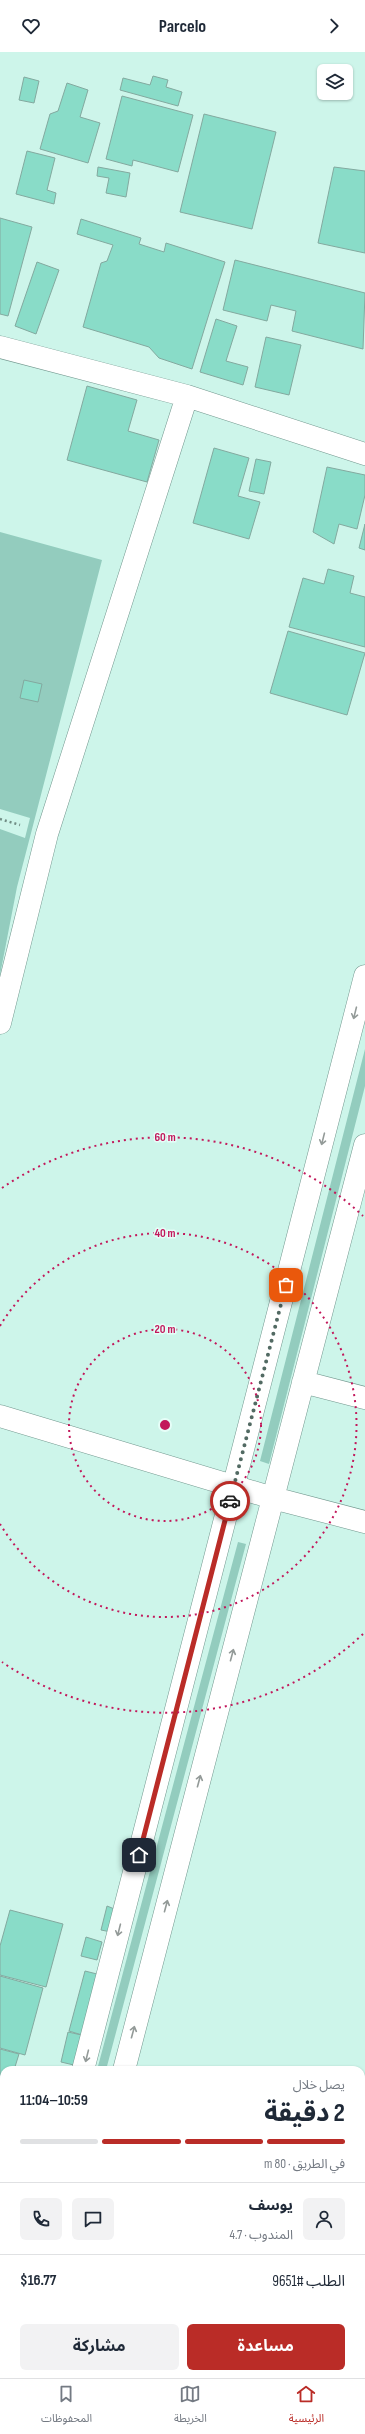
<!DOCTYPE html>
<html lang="ar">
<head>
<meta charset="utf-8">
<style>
  :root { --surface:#fff; --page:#f2f2f3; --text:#1f2937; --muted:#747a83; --line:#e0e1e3; --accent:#ba2c27 }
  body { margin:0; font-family:"Sofia Sans Condensed","Noto Sans Arabic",sans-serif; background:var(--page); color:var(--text); direction:rtl; height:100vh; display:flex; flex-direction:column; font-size:15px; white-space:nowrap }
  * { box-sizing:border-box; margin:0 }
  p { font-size:13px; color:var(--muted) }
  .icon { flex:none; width:22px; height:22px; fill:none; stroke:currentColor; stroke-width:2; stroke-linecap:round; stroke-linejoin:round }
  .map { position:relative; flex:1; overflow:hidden; direction:ltr }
  .details { position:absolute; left:0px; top:2014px; width:365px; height:312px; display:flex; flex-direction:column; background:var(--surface); border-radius:12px 12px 0 0; box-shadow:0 1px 3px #0004; direction:rtl }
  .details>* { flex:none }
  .fabs { position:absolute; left:317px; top:12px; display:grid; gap:8px }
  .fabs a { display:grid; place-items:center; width:36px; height:36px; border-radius:6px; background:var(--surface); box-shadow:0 1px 3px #0004; font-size:20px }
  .pin { position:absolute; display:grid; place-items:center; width:34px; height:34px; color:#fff; margin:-17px; border-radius:8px; box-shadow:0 2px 6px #0006 }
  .courier { position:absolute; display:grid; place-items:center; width:40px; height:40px; margin:-20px; border:3px solid #ba2c27; border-radius:50%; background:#fff; color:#222; box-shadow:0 1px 5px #0007 }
  .headline em { font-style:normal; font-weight:700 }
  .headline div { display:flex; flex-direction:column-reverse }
  .headline { display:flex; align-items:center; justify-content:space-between; height:68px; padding:0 20px }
  h1 { font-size:26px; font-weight:700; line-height:30px }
  .bar { display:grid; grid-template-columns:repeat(4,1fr); gap:6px 4px; align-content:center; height:48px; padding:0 20px }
  .bar i { height:5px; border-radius:3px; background:var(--line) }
  .bar .selected { background:var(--accent) }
  .bar p { grid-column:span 4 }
  .line { display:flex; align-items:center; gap:10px; padding:0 20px; border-top:1px solid var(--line) }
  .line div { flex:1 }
  .round { display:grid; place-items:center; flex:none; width:42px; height:42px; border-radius:6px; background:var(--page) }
  .cta { display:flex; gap:8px; margin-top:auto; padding:8px 20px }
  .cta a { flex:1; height:46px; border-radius:6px; background:var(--accent); color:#fff; font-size:16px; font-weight:700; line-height:46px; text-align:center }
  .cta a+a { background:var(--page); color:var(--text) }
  header { display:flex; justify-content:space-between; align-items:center; height:52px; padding:0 20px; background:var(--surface); font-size:18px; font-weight:700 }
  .dock { display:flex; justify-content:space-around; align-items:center; height:56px; border-top:1px solid var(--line); background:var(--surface); font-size:11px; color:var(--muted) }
  .dock a { display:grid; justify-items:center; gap:2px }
  .dock .selected { color:var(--accent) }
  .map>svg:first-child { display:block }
  .green { fill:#93ccbe }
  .building { fill:#89dcc8; stroke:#83a99f }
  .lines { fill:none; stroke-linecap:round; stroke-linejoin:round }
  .street-casing { stroke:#72978e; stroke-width:23 }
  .path { stroke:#708c84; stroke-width:2.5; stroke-dasharray:2 3; stroke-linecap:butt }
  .street { stroke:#fff; stroke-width:22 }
  .oneway { stroke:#939a98 }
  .done { stroke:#526a63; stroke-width:4; stroke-dasharray:0 7.2 }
  .route { stroke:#ba2c27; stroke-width:5 }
  .ring { fill:none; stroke:#c2185b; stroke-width:2; stroke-dasharray:2 4 }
  .centre { fill:#c2185b; stroke:#e6fef8; stroke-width:2 }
  .ring-label { font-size:12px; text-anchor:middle; font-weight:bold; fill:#c2185b; stroke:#e6fef8; stroke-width:3; stroke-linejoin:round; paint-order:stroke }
</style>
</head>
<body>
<header><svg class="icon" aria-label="forward" viewBox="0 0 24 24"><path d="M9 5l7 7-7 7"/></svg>Parcelo<svg class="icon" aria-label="heart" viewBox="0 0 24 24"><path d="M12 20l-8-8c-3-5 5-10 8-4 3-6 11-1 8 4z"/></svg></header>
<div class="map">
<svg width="365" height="2326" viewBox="0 0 365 2326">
  <rect width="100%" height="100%" fill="#cdf5ea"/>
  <path class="green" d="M0,480L102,508L17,835L0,923V777L25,786L30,766L0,757Z
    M365,997V1034L269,1412L260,1409Z
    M238,1490L246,1492L106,2018H97Z"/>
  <path class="building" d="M153,24L168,28L166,35L182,40L178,54L120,38L123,26L150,33Z
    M24,25L39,29L34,51L19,48Z
    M67,31L88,38L80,65L100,71L88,111L40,97L50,62L58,59Z
    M122,44L193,63L178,120L133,108L132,114L106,107Z
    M204,62L276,80L252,177L180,160Z
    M27,99L55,106L47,138L56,141L54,152L16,142Z
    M98,115L130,121L126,145L106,141L109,126L97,124Z
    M334,115L365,119V201L318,191Z
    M0,166L32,175L8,264L0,262Z
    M81,167L141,186L139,192L164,200L166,191L225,210L192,317L159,306L149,295L83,275L101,211L107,209L113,193L77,182Z
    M235,208L365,241L363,297L292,279L296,259L271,253L267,269L223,258Z
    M37,210L59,218L36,282L15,274Z
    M216,267L237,274L226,309L248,315L243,333L200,320Z
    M266,285L301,293L289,343L255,335Z
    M87,334L137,348L128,379L159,388L147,430L67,408Z
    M214,396L249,406L238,444L260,450L249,487L193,471Z
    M256,407L271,410L264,442L249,439Z
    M327,415L365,423V443L357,477L339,472L334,492L313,480Z
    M365,472V498L359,496Z
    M328,517L354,524L350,541L365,545V595L289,575L303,526L324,532Z
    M288,579L365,601L347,663L270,641Z
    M24,628L42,632L38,650L20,646Z
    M107,1854L117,1858L111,1880L101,1878Z
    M10,1858L63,1872L46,1935L0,1923V1894Z
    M86,1885L102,1890L97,1908L81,1904Z
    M85,1919L97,1922L82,1983L69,1979Z
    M0,1924L43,1936L25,2003L0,1996Z
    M68,1980L86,1984L78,2014L61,2010Z
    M0,1997L19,2002L14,2018H4V2053L0,2068Z
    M0,2074L4,2075L0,2101Z
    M0,2186L4,2187V2217L0,2216Z
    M120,2322H206L205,2326H119Z"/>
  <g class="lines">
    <g class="street-casing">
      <path id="street" d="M0,295L187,344L365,402
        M0,971L47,782L187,344
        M303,1330L365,1346
        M0,1364L273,1446L365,1470
        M83,2018L365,924
        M124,2018L365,1093
        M361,2198L365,2199
        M29,2326L30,2322"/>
    </g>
    <path class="path" d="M0,767L20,773"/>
    <use href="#street" class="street"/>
  </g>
  <defs><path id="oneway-shaft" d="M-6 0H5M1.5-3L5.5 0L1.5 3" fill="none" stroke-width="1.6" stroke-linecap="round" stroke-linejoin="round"/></defs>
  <g class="oneway">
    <use href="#oneway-shaft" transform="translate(355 961) rotate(104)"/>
    <use href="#oneway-shaft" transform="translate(323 1087) rotate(104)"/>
    <use href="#oneway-shaft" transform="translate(232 1603) rotate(-75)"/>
    <use href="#oneway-shaft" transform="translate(199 1729) rotate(-75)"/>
    <use href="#oneway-shaft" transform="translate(166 1854) rotate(-75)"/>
    <use href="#oneway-shaft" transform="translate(119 1878) rotate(104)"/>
    <use href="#oneway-shaft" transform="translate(133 1980) rotate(-75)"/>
    <use href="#oneway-shaft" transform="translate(87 2004) rotate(104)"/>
  </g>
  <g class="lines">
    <path class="done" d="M230,1449L286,1233"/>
    <path class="route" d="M139,1803L230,1449"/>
  </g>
  <g class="ring">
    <circle cx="165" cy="1373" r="96"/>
    <path d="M0 1274A192 192 0 1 1 0 1472"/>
    <path d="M363 1582A288 288 0 0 1 2 1610M2 1136A288 288 0 0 1 363 1164"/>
  </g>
  <circle cx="165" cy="1373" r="6" class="centre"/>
  <g class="ring-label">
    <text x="165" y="1089">60 m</text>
    <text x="165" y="1185">40 m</text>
    <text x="165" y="1281">20 m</text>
  </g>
</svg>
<div class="fabs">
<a><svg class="icon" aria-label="layers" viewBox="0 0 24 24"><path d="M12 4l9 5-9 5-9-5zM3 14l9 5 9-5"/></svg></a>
</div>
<div class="pin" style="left:286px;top:1233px;background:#ea580c"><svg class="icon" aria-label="bag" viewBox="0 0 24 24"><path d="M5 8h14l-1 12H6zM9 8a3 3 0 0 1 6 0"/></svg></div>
<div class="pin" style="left:139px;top:1803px;background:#1f2937"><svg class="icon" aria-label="home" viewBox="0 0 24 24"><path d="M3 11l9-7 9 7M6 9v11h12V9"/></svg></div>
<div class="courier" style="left:230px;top:1449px"><svg class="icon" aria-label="car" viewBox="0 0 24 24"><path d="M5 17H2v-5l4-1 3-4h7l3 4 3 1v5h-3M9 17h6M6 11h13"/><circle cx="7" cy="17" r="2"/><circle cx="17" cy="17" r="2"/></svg></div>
<section class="details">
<div class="headline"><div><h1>2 دقيقة</h1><p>يصل خلال</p></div><em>10:59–11:04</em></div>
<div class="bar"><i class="selected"></i><i class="selected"></i><i class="selected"></i><i></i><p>في الطريق · 80 m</p></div>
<div class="line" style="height:72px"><a class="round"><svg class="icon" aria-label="person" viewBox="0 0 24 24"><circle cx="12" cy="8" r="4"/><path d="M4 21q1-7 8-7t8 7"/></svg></a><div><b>يوسف</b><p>المندوب · 4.7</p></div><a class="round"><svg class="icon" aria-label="chat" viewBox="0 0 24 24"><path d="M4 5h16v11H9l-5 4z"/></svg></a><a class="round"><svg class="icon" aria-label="phone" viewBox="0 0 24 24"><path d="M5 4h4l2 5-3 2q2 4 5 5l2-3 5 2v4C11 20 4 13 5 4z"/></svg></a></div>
<div class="line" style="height:52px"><div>الطلب #9651</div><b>$16.77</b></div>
<div class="cta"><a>مساعدة</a><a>مشاركة</a></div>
</section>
</div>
<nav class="dock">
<a class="selected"><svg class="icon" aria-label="home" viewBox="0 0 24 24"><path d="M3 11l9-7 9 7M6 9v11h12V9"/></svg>الرئيسية</a>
<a><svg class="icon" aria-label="map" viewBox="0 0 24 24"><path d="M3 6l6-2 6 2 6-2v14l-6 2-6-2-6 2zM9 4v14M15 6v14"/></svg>الخريطة</a>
<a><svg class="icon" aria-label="saved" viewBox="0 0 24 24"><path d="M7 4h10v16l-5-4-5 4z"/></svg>المحفوظات</a>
</nav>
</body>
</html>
